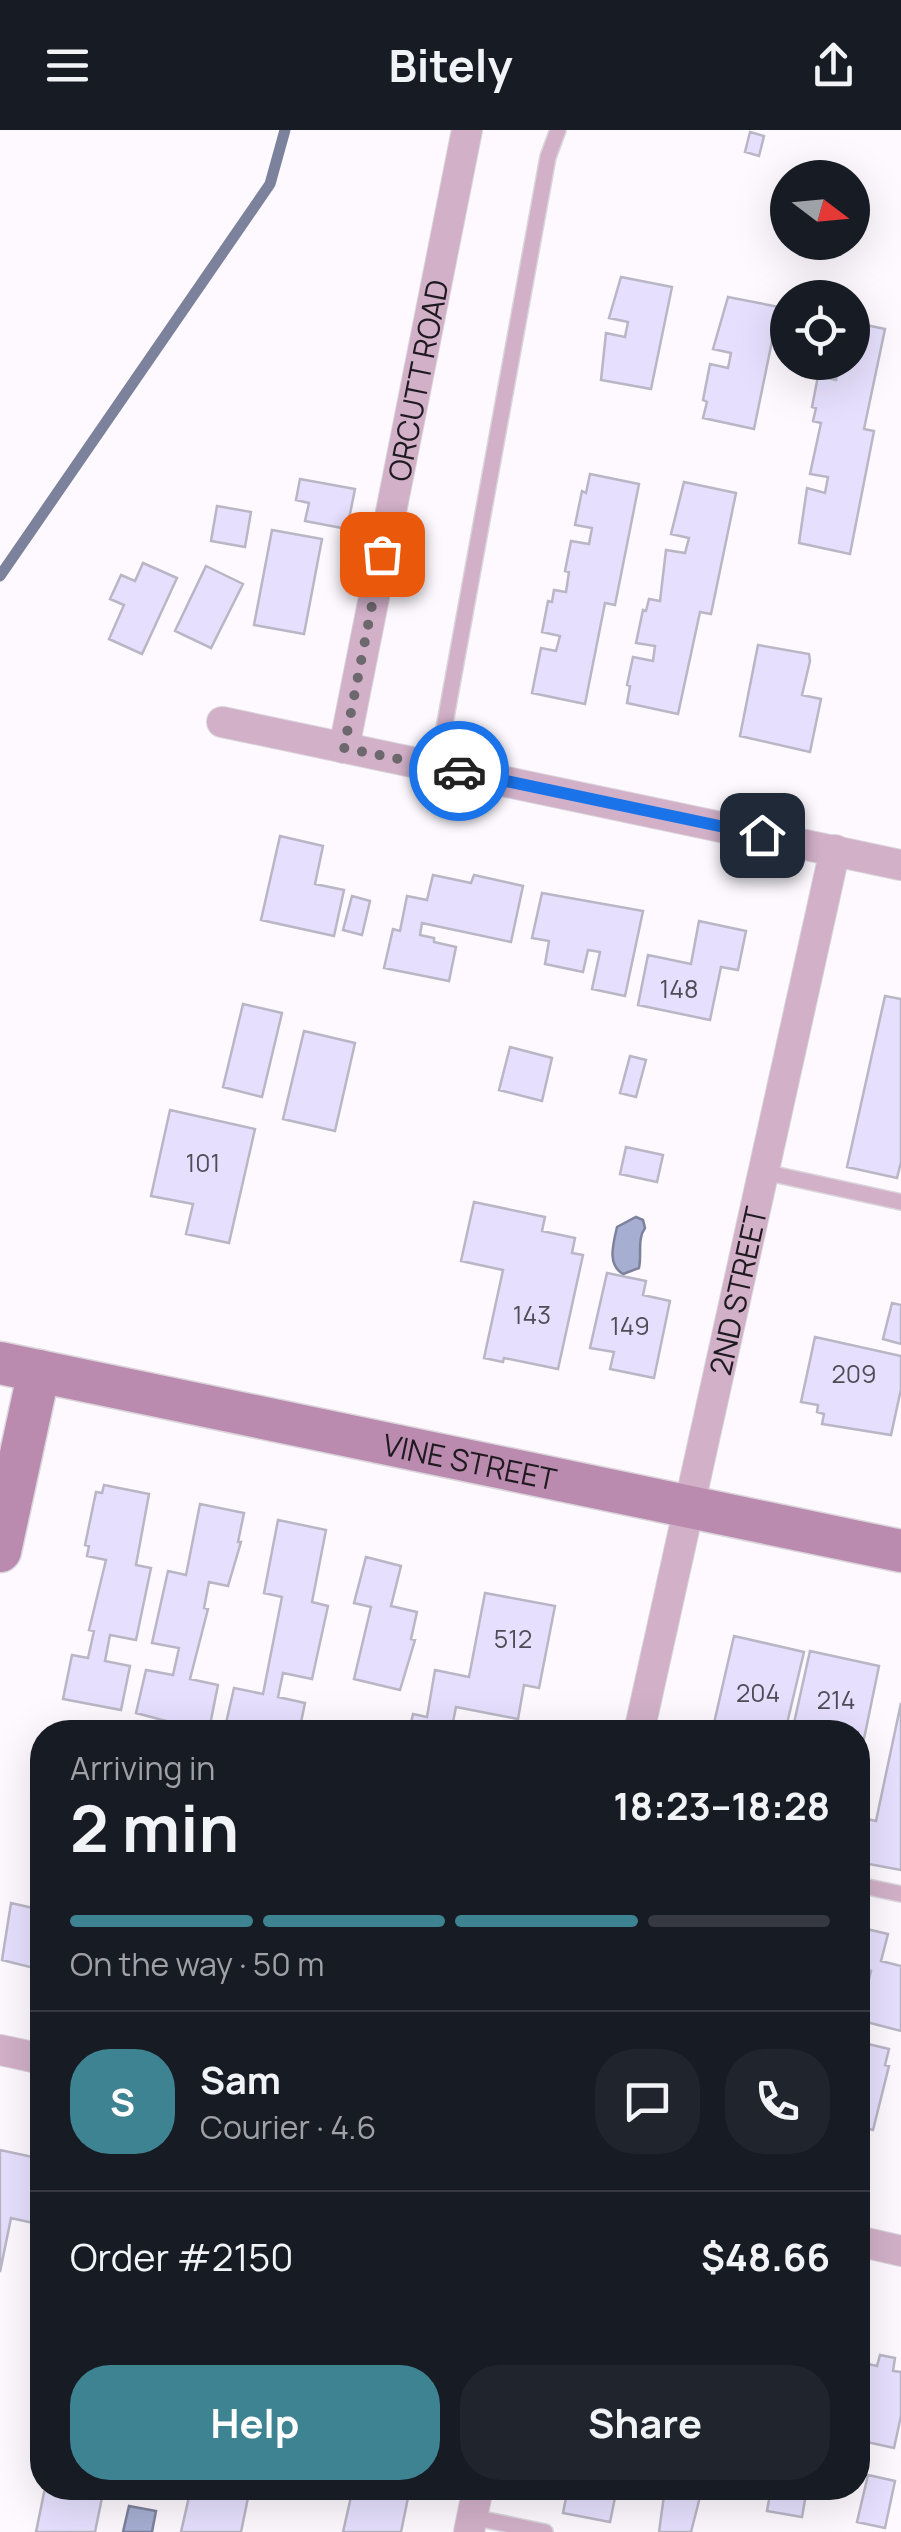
<!DOCTYPE html>
<html lang="en">
<head>
<meta charset="utf-8">
<style>
  :root { --surface:#171b24; --page:#20242c; --text:#f1f3f6; --muted:#9ea1a6; --line:#363941; --accent:#3e8391 }
  body { margin:0; font-family:Manrope,sans-serif; background:var(--page); color:var(--text); height:100vh; display:flex; flex-direction:column; font-size:38px; white-space:nowrap }
  * { box-sizing:border-box; margin:0 }
  p { font-size:32px; color:var(--muted) }
  .icon { flex:none; width:55px; height:55px; fill:none; stroke:currentColor; stroke-width:2; stroke-linecap:round; stroke-linejoin:round }
  .map { position:relative; flex:1; overflow:hidden }
  .sheet { position:absolute; left:30px; top:1590px; width:840px; height:780px; display:flex; flex-direction:column; background:var(--surface); border-radius:40px; box-shadow:0 10px 40px #0002 }
  .sheet>* { flex:none }
  .needle { width:65px; rotate:106deg }
  .tools { position:absolute; left:770px; top:30px; display:grid; gap:20px }
  .tools a { display:grid; place-items:center; width:100px; height:100px; border-radius:50%; background:var(--surface); box-shadow:0 10px 40px #0002; font-size:50px }
  .pin { position:absolute; display:grid; place-items:center; width:85px; height:85px; color:#fff; margin:-42px; border-radius:20px; box-shadow:0 5px 15px #0006 }
  .courier { position:absolute; display:grid; place-items:center; width:100px; height:100px; margin:-50px; border:8px solid #1a73e8; border-radius:50%; background:#fff; color:#222; box-shadow:0 2px 12px #0007 }
  .head em { font-style:normal; font-weight:700 }
  .head div { display:flex; flex-direction:column-reverse }
  .head { display:flex; align-items:center; justify-content:space-between; height:170px; padding:0 40px }
  h1 { font-size:65px; font-weight:700; line-height:75px }
  .bar { display:grid; grid-template-columns:repeat(4,1fr); gap:15px 10px; align-content:center; height:120px; padding:0 40px }
  .bar i { height:12px; border-radius:8px; background:var(--line) }
  .bar .selected { background:var(--accent) }
  .bar p { grid-column:span 4 }
  .line { display:flex; align-items:center; gap:25px; padding:0 40px; border-top:2px solid var(--line) }
  .line div { flex:1 }
  .round { display:grid; place-items:center; flex:none; width:105px; height:105px; border-radius:40px; background:var(--page) }
  .button { display:flex; gap:20px; margin-top:auto; padding:20px 40px }
  .button a { flex:1; height:115px; border-radius:40px; background:var(--accent); color:#fff; font-size:40px; font-weight:700; line-height:115px; text-align:center }
  .button a+a { background:var(--page); color:var(--text) }
  header { display:flex; justify-content:space-between; align-items:center; height:130px; padding:0 40px; background:var(--surface); font-size:45px; font-weight:700 }
  .map>svg:first-child { display:block }
  .water { fill:#a6afd2; stroke:#7d829c; stroke-width:2.5 }
  .lines { fill:none; stroke-linecap:round; stroke-linejoin:round }
  .stream { stroke:#7d829c; stroke-width:11 }
  .building { fill:#e6e0fe; stroke:#b9b6c5; stroke-width:2.5 }
  .lane-casing { stroke:#d9d5db; stroke-width:18 }
  .street-casing { stroke:#d9d5db; stroke-width:32 }
  .secondary-casing { stroke:#d9d5db; stroke-width:45 }
  .lane { stroke:#d1b0c8; stroke-width:15 }
  .street { stroke:#d1b0c8; stroke-width:30 }
  .secondary { stroke:#bb8baf; stroke-width:42 }
  .done { stroke:#6c686d; stroke-width:10; stroke-dasharray:0 18 }
  .route { stroke:#1a73e8; stroke-width:12 }
  .labels { text-anchor:middle; dominant-baseline:central; stroke-width:9; stroke-linejoin:round; paint-order:stroke }
  .number-label { font-size:25px; fill:#504c57 }
  .street-label { font-size:30px; fill:#1e1a1f; stroke:#fff }
</style>
</head>
<body>
<header><svg class="icon" aria-label="menu" viewBox="0 0 24 24"><path d="M4 6h16M4 12h16M4 18h16"/></svg>Bitely<svg class="icon" aria-label="share" viewBox="0 0 24 24"><path d="M12 15V3M7 8l5-5 5 5M5 13v7h14v-7"/></svg></header>
<div class="map">
<svg width="901" height="2402" viewBox="0 0 901 2402">
  <rect width="100%" height="100%" fill="#fdf9ff"/>
  <path class="water" d="M636,1087L643,1090L645,1098C637,1109 642,1124 639,1138L623,1144C606,1134 614,1112 617,1097Z
    M129,2376L156,2381L152,2402H123Z"/>
  <g class="lines">
    <path class="stream" d="M0,446L270,54L285,0"/>
  </g>
  <path class="building" d="M750,2L764,6L759,26L745,22Z
    M621,147L672,157L651,259L601,250L606,203L625,207L628,192L609,188Z
    M728,167L779,177L754,299L703,288L707,272L703,270L710,234L728,238L731,223L713,219Z
    M852,192L885,199L864,299L874,301L850,424L799,413L807,358L825,363L828,347L810,344L821,293L813,291L816,278L812,277L818,246L836,250L839,235L827,232H852Z
    M590,344L639,354L615,475L605,473L585,574L532,563L541,518L556,521L560,506L542,502L548,471L552,472L554,460L566,462L569,442L565,441L571,411L589,414L592,398L575,395L582,361L586,363Z
    M300,349L355,359L347,399L305,391L309,373L296,370Z
    M684,352L736,363L711,484L700,482L678,584L627,573L630,556L627,555L633,527L653,531L655,516L636,513L643,480L646,481L649,469L660,471L666,420L685,423L689,408L671,404Z
    M217,376L251,382L245,417L211,411Z
    M272,400L322,409L304,504L254,495Z
    M143,433L177,448L142,524L109,509L124,475L110,469L121,445L135,451Z
    M206,436L243,454L211,518L175,501Z
    M758,515L809,524L810,531L802,565L821,569L810,622L740,606Z
    M280,706L323,716L315,754L344,760L334,806L261,790Z
    M433,745L471,753L474,745L523,756L511,812L422,793L420,805L434,808V812L456,817L449,851L384,838L393,799L400,801L407,766L427,770Z
    M542,763L643,781L625,866L592,859L600,822L588,820L583,842L545,834L549,811L532,808Z
    M352,766L370,771L362,805L343,800Z
    M699,791L746,801L738,840L721,837L710,890L638,875L648,825L691,834Z
    M885,866L901,869V1032L897,1048L847,1037Z
    M243,874L282,883L262,967L223,957Z
    M304,901L355,913L335,1001L283,989Z
    M510,917L552,928L542,971L499,960Z
    M630,926L646,930L636,967L620,963Z
    M170,980L255,999L229,1113L186,1104L193,1074L151,1066Z
    M626,1017L663,1025L657,1052L620,1044Z
    M474,1072L545,1087L542,1101L575,1108L572,1123L583,1125L558,1239L504,1228L503,1232L484,1228L503,1140L461,1131Z
    M607,1143L646,1151L643,1165L670,1171L654,1248L610,1239L614,1222L590,1218Z
    M892,1173L901,1175V1214L883,1209Z
    M815,1207L901,1226V1259L891,1305L822,1294L824,1284L817,1282L818,1275L801,1272Z
    M104,1355L149,1364L136,1435L151,1438L136,1510L110,1505L105,1531L130,1536L121,1580L63,1569L72,1525L88,1528L94,1501L89,1500L106,1430L87,1426L89,1416L85,1415L96,1362L102,1363Z
    M200,1374L244,1383L238,1412H241L228,1456L209,1452L204,1478L208,1479L190,1549L218,1555L209,1600L204,1601L136,1583L146,1540L173,1545L179,1518L152,1513L168,1441L186,1445Z
    M278,1390L326,1400L312,1472L328,1476L312,1549L283,1543L278,1567L305,1573L299,1602H224L234,1558L263,1564L282,1467L264,1463Z
    M366,1427L401,1436L391,1476L417,1482L411,1509L415,1510L400,1560L354,1549L371,1477L354,1473Z
    M485,1463L555,1476L539,1558L524,1555L518,1589L456,1577L453,1592L459,1593L458,1602H409L413,1584L427,1587L435,1540L469,1547Z
    M734,1506L804,1522L785,1602H712Z
    M810,1521L879,1536L858,1638V1602H792Z
    M901,1573V1740L858,1732L867,1689L876,1691Z
    M11,1773L42,1780V1840L2,1830Z
    M858,1797L888,1804L881,1831L901,1836V1901L859,1890L871,1841L858,1838Z
    M868,1914L889,1919L885,1935L889,1936L873,2000L859,1996L858,2002V1943H861Z
    M0,2020L42,2029V2095L11,2088L0,2142Z
    M880,2225L895,2228L893,2241L901,2242V2286L894,2318L858,2310L859,2232L877,2236Z
    M868,2345L895,2351L885,2398L857,2392Z
    M45,2358H104L95,2402H36Z
    M191,2358H250L241,2402H181Z
    M353,2358H410L401,2402H343Z
    M568,2358H617L610,2392L563,2383Z
    M665,2358L702,2359L691,2402H659Z
    M771,2358H807L802,2387L767,2381Z"/>
  <g class="lines">
    <g class="lane-casing">
      <path id="lane" d="M437,637L548,27L558,0
        M764,1042L901,1072
        M858,1755L901,1764
        M472,2387L545,2402"/>
    </g>
    <g class="street-casing">
      <g id="street">
        <path d="M222,592L901,735"/>
        <path id="s1" d="M344,618L467,0"/>
        <path id="s2" d="M639,1602L835,720"/>
        <path d="M0,1920L42,1929"/>
        <path d="M858,2111L901,2121"/>
        <path d="M469,2402L478,2358"/>
      </g>
    </g>
    <g class="secondary-casing">
      <g id="secondary">
        <path id="s3" d="M0,1233L901,1421"/>
        <path d="M0,1421L39,1241"/>
      </g>
    </g>
    <use href="#lane" class="lane"/>
    <use href="#street" class="street"/>
    <use href="#secondary" class="secondary"/>
  </g>
  <g class="lines">
    <path class="done" d="M382,424L344,618L459,641"/>
    <path class="route" d="M459,641L762,705"/>
  </g>
  <g class="labels">
    <g class="number-label">
      <text x="679" y="858">148</text>
      <text x="203" y="1032">101</text>
      <text x="532" y="1184">143</text>
      <text x="630" y="1195">149</text>
      <text x="854" y="1243">209</text>
      <text x="513" y="1508">512</text>
      <text x="758" y="1562">204</text>
      <text x="836" y="1569">214</text>
    </g>
    <g class="street-label">
      <text stroke="none"><textPath href="#s1" startOffset="375">ORCUTT ROAD</textPath></text>
      <text stroke="none"><textPath href="#s2" startOffset="452">2ND STREET</textPath></text>
      <text stroke="none"><textPath href="#s3" startOffset="480">VINE STREET</textPath></text>
    </g>
  </g>
</svg>
<div class="tools">
<a><svg class="needle" viewBox="-14 -14 28 28"><path d="M0-13l5 13h-10z" fill="#e53935"/><path d="M0 13l5-13h-10z" fill="#9ea1a6"/></svg></a>
<a><svg class="icon" aria-label="locate" viewBox="0 0 24 24"><circle cx="12" cy="12" r="6"/><path d="M12 2v4M12 18v4M2 12h4M18 12h4"/></svg></a>
</div>
<div class="pin" style="left:382px;top:424px;background:#ea580c"><svg class="icon" aria-label="bag" viewBox="0 0 24 24"><path d="M5 8h14l-1 12H6zM9 8a3 3 0 0 1 6 0"/></svg></div>
<div class="pin" style="left:762px;top:705px;background:#1f2937"><svg class="icon" aria-label="home" viewBox="0 0 24 24"><path d="M3 11l9-7 9 7M6 9v11h12V9"/></svg></div>
<div class="courier" style="left:459px;top:641px"><svg class="icon" aria-label="car" viewBox="0 0 24 24"><path d="M5 17H2v-5l4-1 3-4h7l3 4 3 1v5h-3M9 17h6M6 11h13"/><circle cx="7" cy="17" r="2"/><circle cx="17" cy="17" r="2"/></svg></div>
<section class="sheet">
<div class="head"><div><h1>2 min</h1><p>Arriving in</p></div><em>18:23–18:28</em></div>
<div class="bar"><i class="selected"></i><i class="selected"></i><i class="selected"></i><i></i><p>On the way · 50 m</p></div>
<div class="line" style="height:180px"><b class="round" style="background:var(--accent);color:#fff">S</b><div><b>Sam</b><p>Courier · 4.6</p></div><a class="round"><svg class="icon" aria-label="chat" viewBox="0 0 24 24"><path d="M4 5h16v11H9l-5 4z"/></svg></a><a class="round"><svg class="icon" aria-label="phone" viewBox="0 0 24 24"><path d="M5 4h4l2 5-3 2q2 4 5 5l2-3 5 2v4C11 20 4 13 5 4z"/></svg></a></div>
<div class="line" style="height:130px"><div>Order #2150</div><b>$48.66</b></div>
<div class="button"><a>Help</a><a>Share</a></div>
</section>
</div>
</body>
</html>
